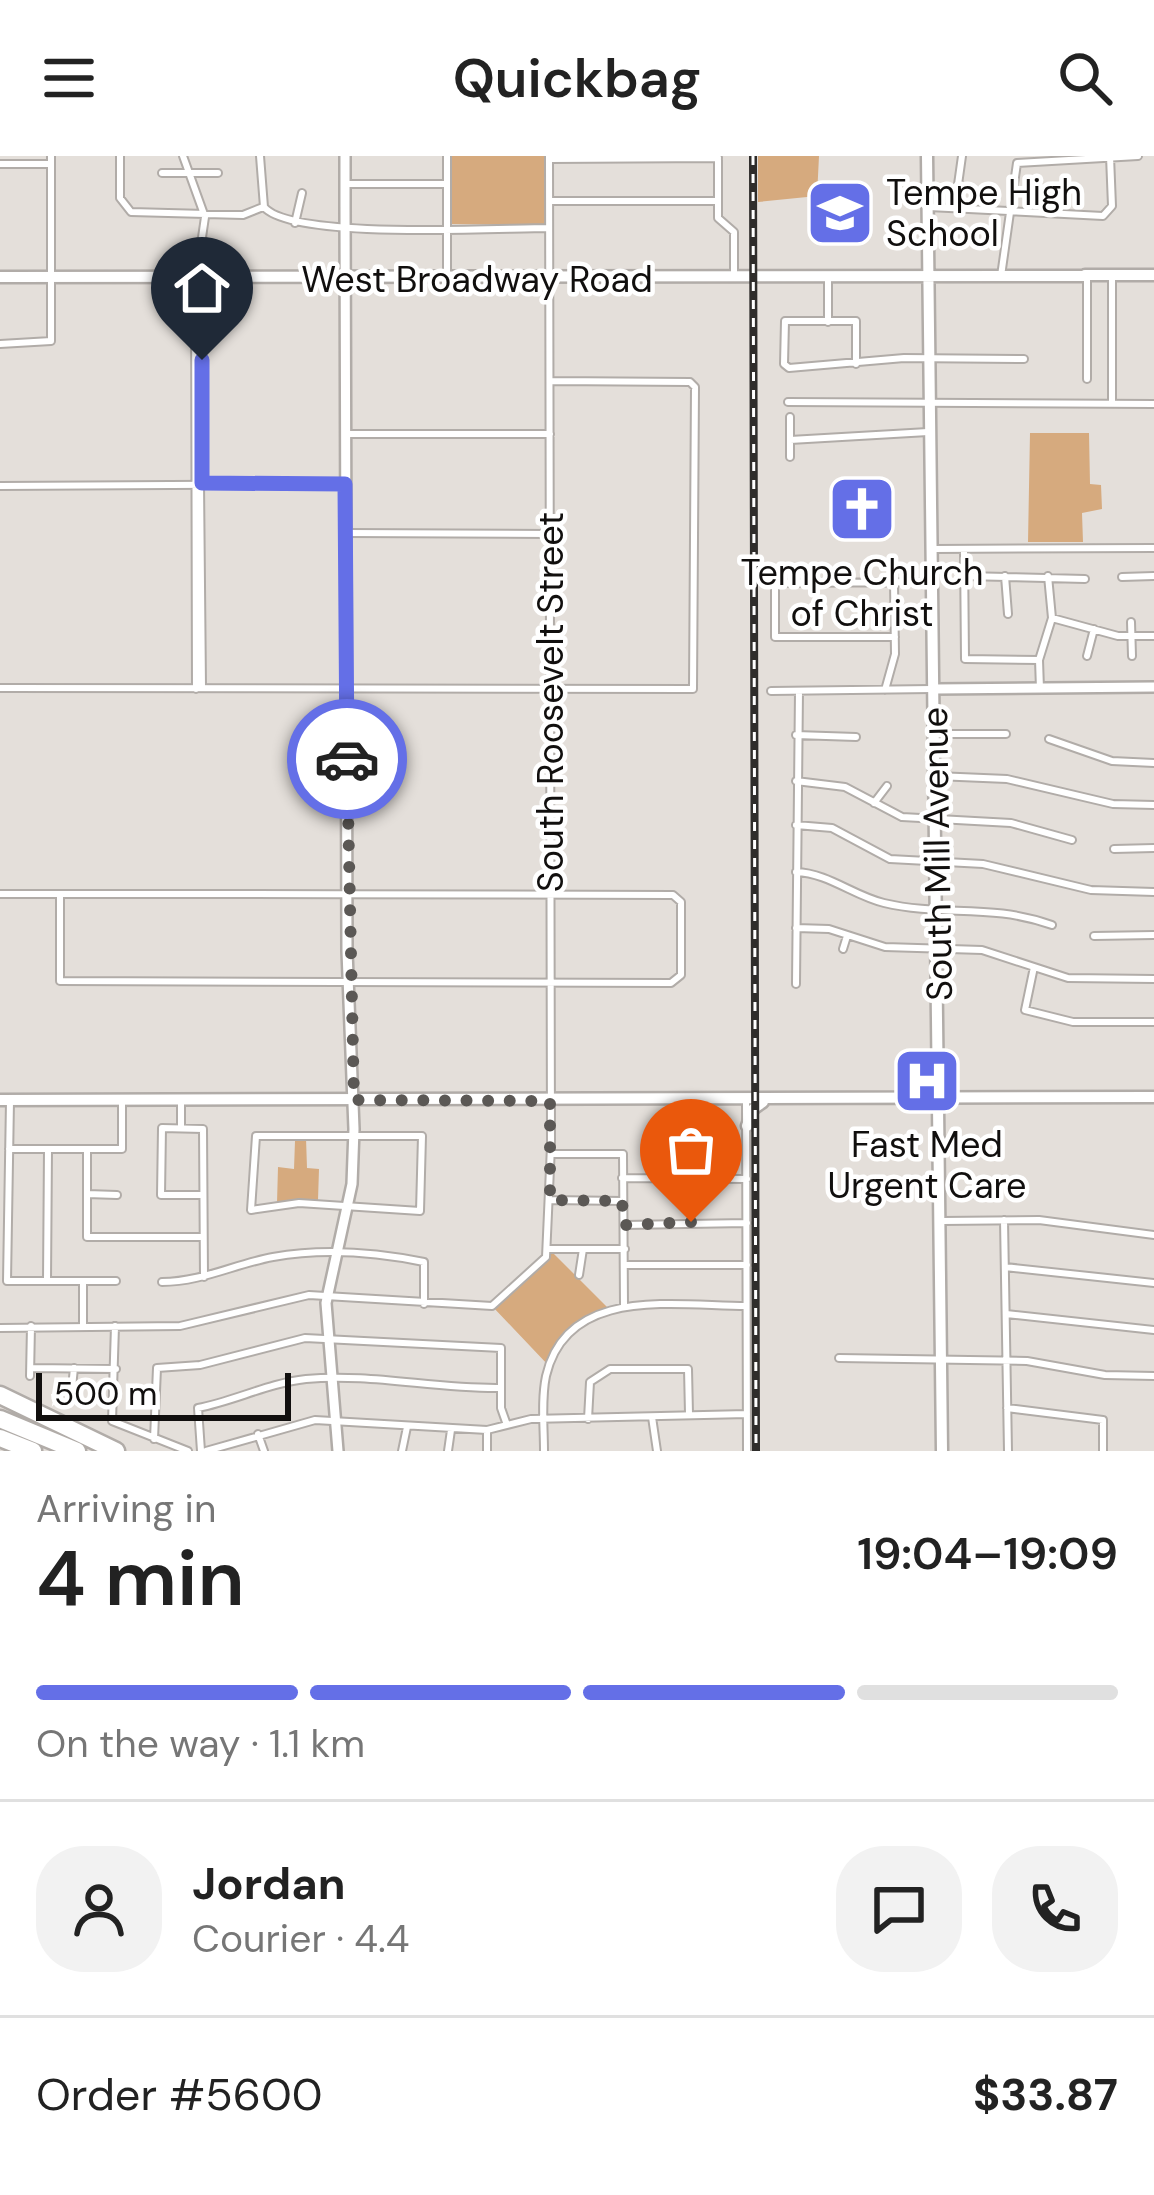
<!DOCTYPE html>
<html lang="en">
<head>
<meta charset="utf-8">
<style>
  :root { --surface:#fff; --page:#f2f2f2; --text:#222; --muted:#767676; --line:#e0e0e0; --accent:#646fe7 }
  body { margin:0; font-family:"DM Sans",sans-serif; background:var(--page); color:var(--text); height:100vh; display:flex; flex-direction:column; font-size:45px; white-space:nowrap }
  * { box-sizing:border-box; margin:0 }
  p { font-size:39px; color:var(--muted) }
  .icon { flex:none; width:66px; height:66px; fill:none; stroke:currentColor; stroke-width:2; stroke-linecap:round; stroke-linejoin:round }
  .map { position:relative; height:1295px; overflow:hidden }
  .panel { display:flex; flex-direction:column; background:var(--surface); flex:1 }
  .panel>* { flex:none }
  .scale { position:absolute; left:36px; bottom:30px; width:255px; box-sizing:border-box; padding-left:12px; border:6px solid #110f0e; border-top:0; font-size:33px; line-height:42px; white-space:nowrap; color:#110f0e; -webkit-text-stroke:9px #fff; paint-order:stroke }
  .pin { position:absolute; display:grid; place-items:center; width:102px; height:102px; color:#fff; margin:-123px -51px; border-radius:50% 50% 50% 0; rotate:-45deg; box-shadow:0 0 12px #0007 }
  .pin .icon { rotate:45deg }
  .courier { position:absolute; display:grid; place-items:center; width:120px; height:120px; margin:-60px; border:9px solid #646fe7; border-radius:50%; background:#fff; color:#222; box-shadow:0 3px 15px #0007 }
  .head em { font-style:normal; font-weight:600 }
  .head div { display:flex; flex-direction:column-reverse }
  .head { display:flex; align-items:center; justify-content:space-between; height:204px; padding:0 36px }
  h1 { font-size:78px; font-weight:600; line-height:90px }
  .bar { display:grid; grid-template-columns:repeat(4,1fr); gap:18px 12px; align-content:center; height:144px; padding:0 36px }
  .bar i { height:15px; border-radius:9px; background:var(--line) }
  .bar .current { background:var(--accent) }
  .bar p { grid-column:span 4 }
  .line { display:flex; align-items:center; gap:30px; padding:0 36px; border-top:3px solid var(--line) }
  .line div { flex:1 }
  .round { display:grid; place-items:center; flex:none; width:126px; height:126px; border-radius:48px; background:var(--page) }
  header { display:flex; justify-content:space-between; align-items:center; height:156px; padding:0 36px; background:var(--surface); font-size:54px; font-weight:600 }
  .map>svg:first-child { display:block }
  .green { fill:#d6aa7e }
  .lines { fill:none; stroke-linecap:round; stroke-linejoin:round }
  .minor-casing { stroke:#b1aca8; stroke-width:10 }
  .tertiary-casing { stroke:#b1aca8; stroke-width:14 }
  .secondary-casing { stroke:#b1aca8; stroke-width:15 }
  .motorway-casing { stroke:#b1aca8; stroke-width:21 }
  .minor { stroke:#fff; stroke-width:6 }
  .tertiary { stroke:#fff; stroke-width:9 }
  .secondary { stroke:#fff; stroke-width:10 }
  .motorway { stroke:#fff; stroke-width:16 }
  .rail-casing { stroke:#2f2d2b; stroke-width:8 }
  .rail { stroke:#fff; stroke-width:3; stroke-dasharray:9; stroke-linecap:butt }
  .done { stroke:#5b5855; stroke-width:12; stroke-dasharray:0 21.6 }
  .route { stroke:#646fe7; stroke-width:15 }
  .labels { text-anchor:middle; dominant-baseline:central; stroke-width:9; stroke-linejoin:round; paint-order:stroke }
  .poi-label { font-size:36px; fill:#110f0e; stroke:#fff }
  .street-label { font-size:36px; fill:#110f0e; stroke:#fff }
</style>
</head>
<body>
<header><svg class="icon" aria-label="menu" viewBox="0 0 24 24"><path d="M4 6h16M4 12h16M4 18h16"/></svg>Quickbag<svg class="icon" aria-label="search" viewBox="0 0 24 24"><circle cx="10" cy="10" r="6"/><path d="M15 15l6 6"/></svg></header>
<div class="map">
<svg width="1154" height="1295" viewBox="0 0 1154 1295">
  <rect width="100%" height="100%" fill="#e4dfda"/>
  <path class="green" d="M449,0H546L545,69L450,68Z
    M758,0H819L817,40L758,46Z
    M1030,277H1089L1090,328L1101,329L1102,353L1082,357L1083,386H1028Z
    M306,982L307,1012L319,1013L318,1044L277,1047L278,1011L294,1013L295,985Z
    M549,1093L608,1152L564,1185L549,1210L492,1150Z"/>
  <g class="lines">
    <g class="minor-casing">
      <path id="minor" d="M120,0V42L131,56L243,59L263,51
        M183,0L205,61L195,129L196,533
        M260,0L264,51
        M447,0V122
        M549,3L718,2
        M718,4V62L734,76V119
        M0,8H51
        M162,17H218
        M345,28H447
        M549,45H718
        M955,50L962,0
        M264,51C292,84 496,72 548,72
        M929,51L1103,60L1112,50L1110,0
        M295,67L302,37
        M1001,120L1017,7L1138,0
        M1087,120V223
        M198,122L202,531
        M828,122V166
        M0,188L51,185V0
        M856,208V165H785L784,208L789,212L904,202L1024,203
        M788,246L1154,248
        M1112,248V120
        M790,261V301
        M346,278H550
        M790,284L928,276
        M0,330L345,328
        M346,377L550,378
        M933,393L1154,392
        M964,395L965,503L1039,504
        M964,420L1085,423
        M1005,420L1008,458
        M1122,421L1154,420
        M1052,462L1118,480H1154
        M1131,466L1132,500
        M895,481H775V427L933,426
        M1087,500L1094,473
        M0,532L693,533L695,231L690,226L551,225
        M1040,533L1039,504L1052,462L1048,420
        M885,534L895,498L894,426
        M771,535L932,533
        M936,578H1006
        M796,579L856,581
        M1049,583L1112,605L1154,607
        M936,620L1007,623L1113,648L1154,649
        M796,625L845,631L902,661L1011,667L1072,684
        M874,647L887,630
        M796,669L832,672L890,703L983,708L1091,734L1154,736
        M1114,693L1154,692
        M796,716C828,717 854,740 884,747C943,761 990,747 1052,769
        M0,738C224,738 449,738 673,739L681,746V819L671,827L60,825V738
        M796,772L829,773L885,791L982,794L1068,822L1154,823
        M1094,780L1154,779
        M843,793L847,780
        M1034,811L1025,854L1073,866H1154
        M796,828L799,535
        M181,944V972
        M10,945L7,1125H116
        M746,945L747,1295
        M256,980H422L420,1055L299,1047L251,1054Z
        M9,993H122V944
        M87,993V1081H202
        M551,998H623L624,1150
        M622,1022L747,1023
        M87,1038L117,1039
        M202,1039H161L162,972L203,973L204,1121
        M550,1044L622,1045
        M1004,1064L1008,1295
        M942,1065L1039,1064L1154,1079
        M625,1069L747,1067
        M549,1093H625
        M625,1109H747
        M1005,1111L1154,1127
        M579,1119L583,1093
        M47,1125L48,993
        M83,1125V1169
        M162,1126C201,1126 235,1108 273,1101C323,1092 375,1096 424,1106V1148
        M1006,1158L1154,1174
        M115,1170L112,1265L188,1295
        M0,1172L180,1170L309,1139L492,1150L546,1101L551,990L549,0
        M839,1202L1027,1205L1105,1219L1154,1220
        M32,1212L116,1213
        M30,1220L31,1170
        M71,1241L74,1212
        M1007,1252L1103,1264V1295
        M652,1261L657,1295
        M588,1263L590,1226L610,1213H688L689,1258
        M487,1274V1295
        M258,1278L264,1295
        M154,1283L157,1212L200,1209L305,1182L501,1192V1252L507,1269
        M201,1295L198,1252C234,1245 269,1227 306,1223C370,1217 435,1233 500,1232
        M206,1295L315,1264L487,1274L531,1263L747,1258
        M402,1295L407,1271
        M448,1295L451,1274
        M544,1295C544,1271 541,1244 546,1220C567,1129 676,1150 746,1150"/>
    </g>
    <g class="tertiary-casing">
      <path id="tertiary" d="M345,51V0
        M935,533L1154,531
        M338,1295L326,1147L352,1028L354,973L347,795L345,49"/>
    </g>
    <g class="secondary-casing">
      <path id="secondary" d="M927,0L942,1295
        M1085,119H1154
        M0,121L1087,120
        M0,944L1154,941
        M747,970L753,953L763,946"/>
    </g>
    <g class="motorway-casing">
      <path id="motorway" d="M0,1239L116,1295
        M0,1263L77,1295
        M0,1282L33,1295"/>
    </g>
    <use href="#minor" class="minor"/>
    <use href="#tertiary" class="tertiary"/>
    <use href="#secondary" class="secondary"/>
    <use href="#motorway" class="motorway"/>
    <g class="rail-casing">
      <path id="rail" d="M753,0L756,1295"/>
    </g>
    <use href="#rail" class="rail"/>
  </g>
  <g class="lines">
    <path class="done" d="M347,603L354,944L550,945V1044L622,1045L624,1069L691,1066"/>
    <path class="route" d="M202,204V327L345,328L347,603"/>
  </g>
  <defs>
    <g id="school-square" transform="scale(3.45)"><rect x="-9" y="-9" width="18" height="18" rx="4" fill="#646fe7" stroke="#fff"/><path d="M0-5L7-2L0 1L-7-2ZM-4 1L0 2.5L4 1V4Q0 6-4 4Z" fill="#fff"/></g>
    <g id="church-square" transform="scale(3.45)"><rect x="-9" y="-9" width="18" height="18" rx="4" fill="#646fe7" stroke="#fff"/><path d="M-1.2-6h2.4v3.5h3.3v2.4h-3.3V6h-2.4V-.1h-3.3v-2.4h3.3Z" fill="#fff"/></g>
    <g id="hospital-square" transform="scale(3.45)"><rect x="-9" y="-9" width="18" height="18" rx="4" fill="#646fe7" stroke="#fff"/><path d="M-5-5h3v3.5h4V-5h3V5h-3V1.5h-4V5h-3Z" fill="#fff"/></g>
  </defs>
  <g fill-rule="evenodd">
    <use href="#school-square" x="840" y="57"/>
    <use href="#church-square" x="862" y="353"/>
    <use href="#hospital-square" x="927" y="925"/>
  </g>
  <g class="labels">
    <g class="poi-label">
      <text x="886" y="36" text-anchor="start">Tempe High<tspan x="886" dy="41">School</tspan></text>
      <text x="862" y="416">Tempe Church<tspan x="862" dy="41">of Christ</tspan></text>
      <text x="927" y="988">Fast Med<tspan x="927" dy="41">Urgent Care</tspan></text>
    </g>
    <g class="street-label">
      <text x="477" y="123">West Broadway Road</text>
      <text transform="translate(550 546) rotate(-90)">South Roosevelt Street</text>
      <text transform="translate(937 698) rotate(-91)">South Mill Avenue</text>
    </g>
  </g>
</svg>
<div class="scale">500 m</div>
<div class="pin" style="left:691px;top:1066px;background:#ea580c"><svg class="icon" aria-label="bag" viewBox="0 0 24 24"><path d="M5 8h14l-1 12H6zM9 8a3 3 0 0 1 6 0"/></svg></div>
<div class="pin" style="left:202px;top:204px;background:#1f2937"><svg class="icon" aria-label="home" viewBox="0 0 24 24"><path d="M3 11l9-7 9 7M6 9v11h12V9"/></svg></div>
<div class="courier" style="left:347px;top:603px"><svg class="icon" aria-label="car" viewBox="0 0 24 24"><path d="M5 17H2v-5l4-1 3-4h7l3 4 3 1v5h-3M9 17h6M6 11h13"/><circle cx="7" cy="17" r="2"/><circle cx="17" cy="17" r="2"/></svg></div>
</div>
<section class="panel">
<div class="head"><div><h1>4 min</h1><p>Arriving in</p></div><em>19:04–19:09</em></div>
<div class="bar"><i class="current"></i><i class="current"></i><i class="current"></i><i></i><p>On the way · 1.1 km</p></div>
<div class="line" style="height:216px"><a class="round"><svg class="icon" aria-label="person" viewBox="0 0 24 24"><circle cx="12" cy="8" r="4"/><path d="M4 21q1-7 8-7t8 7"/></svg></a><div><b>Jordan</b><p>Courier · 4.4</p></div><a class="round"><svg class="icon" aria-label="chat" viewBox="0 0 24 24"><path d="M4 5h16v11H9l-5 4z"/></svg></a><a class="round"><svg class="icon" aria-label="phone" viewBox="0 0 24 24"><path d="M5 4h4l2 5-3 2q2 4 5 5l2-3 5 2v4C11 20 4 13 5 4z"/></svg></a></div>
<div class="line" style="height:156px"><div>Order #5600</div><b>$33.87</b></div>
</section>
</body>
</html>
